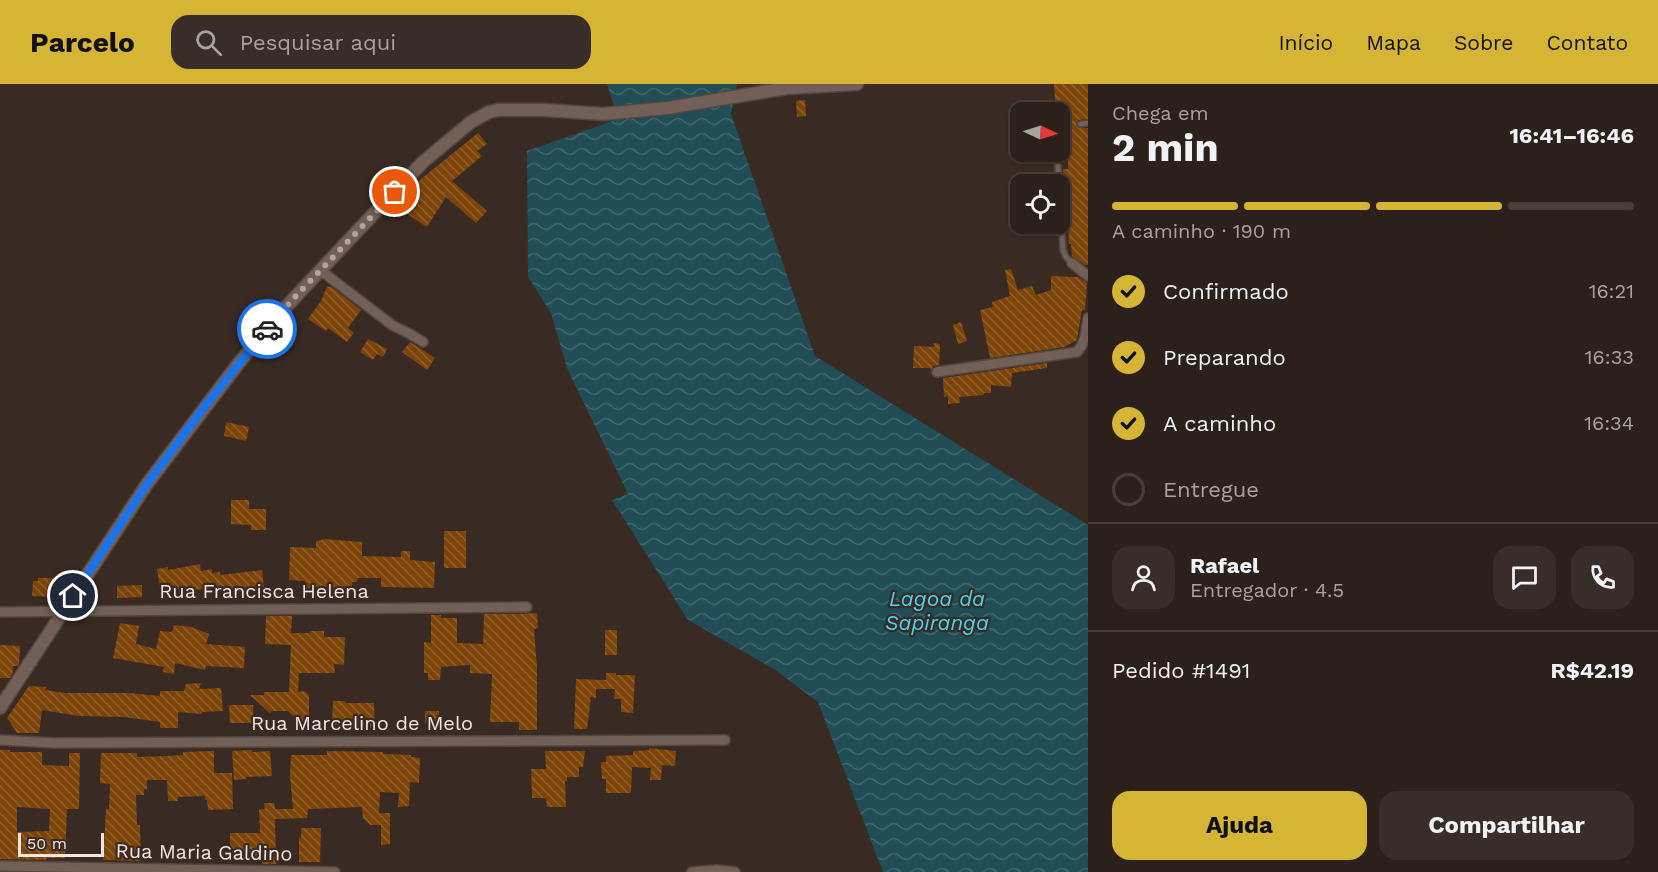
<!DOCTYPE html>
<html lang="pt">
<head>
<meta charset="utf-8">
<style>
  :root { --surface:#2c201b; --page:#382d28; --text:#f1f3f6; --muted:#a6a3a3; --line:#483e3a; --accent:#d6b534 }
  body { margin:0; font-family:"Work Sans",sans-serif; background:var(--page); color:var(--text); height:100vh; display:flex; flex-direction:column; font-size:22px; white-space:nowrap }
  * { box-sizing:border-box; margin:0 }
  p { font-size:20px; color:var(--muted) }
  .icon { flex:none; width:33px; height:33px; fill:none; stroke:currentColor; stroke-width:2; stroke-linecap:round; stroke-linejoin:round }
  .map { position:relative; flex:1; overflow:hidden }
  .side { display:flex; flex-direction:column; background:var(--surface); width:570px }
  .side>* { flex:none }
  .needle { width:39px; rotate:94deg }
  .fabs { position:absolute; left:1010px; top:18px; display:grid; gap:12px }
  .fabs a { display:grid; place-items:center; width:60px; height:60px; border-radius:12px; background:var(--surface); box-shadow:0 2px 4px #0004,0 0 0 2px var(--line); font-size:30px }
  .scale { position:absolute; left:18px; bottom:15px; width:86px; box-sizing:border-box; padding-left:6px; border:3px solid #f2e7e3; border-top:0; font-size:16px; line-height:21px; white-space:nowrap; color:#f2e7e3; -webkit-text-stroke:4px #3a2a24; paint-order:stroke }
  .pin { position:absolute; display:grid; place-items:center; width:51px; height:51px; color:#fff; margin:-26px; border:3px solid #fff; border-radius:50%; box-shadow:0 2px 6px #0007 }
  .courier { position:absolute; display:grid; place-items:center; width:60px; height:60px; margin:-30px; border:4px solid #1a73e8; border-radius:50%; background:#fff; color:#222; box-shadow:0 2px 8px #0007 }
  .head em { font-style:normal; font-weight:700 }
  .head div { display:flex; flex-direction:column-reverse }
  .head { display:flex; align-items:center; justify-content:space-between; height:102px; padding:0 24px }
  h1 { font-size:39px; font-weight:700; line-height:45px }
  .bar { display:grid; grid-template-columns:repeat(4,1fr); gap:9px 6px; align-content:center; height:72px; padding:0 24px }
  .bar i { height:8px; border-radius:4px; background:var(--line) }
  .bar .on { background:var(--accent) }
  .bar p { grid-column:span 4 }
  .line { display:flex; align-items:center; gap:15px; padding:0 24px; border-top:2px solid var(--line) }
  .line div { flex:1 }
  .round { display:grid; place-items:center; flex:none; width:63px; height:63px; border-radius:18px; background:var(--page) }
  ol { padding:0 24px; list-style:none }
  li { display:flex; align-items:center; gap:18px; height:66px }
  li p { margin-inline-start:auto }
  li .icon { padding:6px; border-radius:50%; background:var(--accent); color:#111; stroke-width:4 }
  li:last-child { color:var(--muted) }
  li i { width:33px; height:33px; border:3px solid var(--line); border-radius:50% }
  .button { display:flex; gap:12px; margin-top:auto; padding:12px 24px }
  .button a { flex:1; height:69px; border-radius:18px; background:var(--accent); color:#111; font-size:24px; font-weight:700; line-height:69px; text-align:center }
  .button a+a { background:var(--page); color:var(--text) }
  header { display:flex; align-items:center; gap:36px; box-sizing:border-box; height:84px; padding:0 30px; background:var(--accent); color:#111 }
  header strong { font-size:28px }
  nav { display:flex; gap:33px; margin-inline-start:auto; font-size:21px }
  .search { width:420px; height:54px; background:var(--page); display:flex; align-items:center; gap:15px; box-sizing:border-box; padding:0 21px; border-radius:18px; color:var(--muted); font-size:22px }
  main { display:flex; flex:1; min-height:0 }
  .map>svg:first-child { display:block }
  .water { fill:url(#water-waves) }
  .building { fill:url(#building-back-hatch); fill-rule:evenodd }
  .lines { fill:none; stroke-linecap:round; stroke-linejoin:round }
  .service-casing { stroke:#534540; stroke-width:8 }
  .minor-casing { stroke:#534540; stroke-width:12 }
  .tertiary-casing { stroke:#534540; stroke-width:15 }
  .service { stroke:#715f58; stroke-width:4.5 }
  .minor { stroke:#715f58; stroke-width:9 }
  .tertiary { stroke:#715f58; stroke-width:12 }
  .done { stroke:#b2a5a0; stroke-width:6; stroke-dasharray:0 10.8 }
  .route { stroke:#1a73e8; stroke-width:8 }
  .labels { text-anchor:middle; dominant-baseline:central; stroke-width:4.5; stroke-linejoin:round; paint-order:stroke }
  .street-label { font-size:20px; fill:#f2e7e3; stroke:#3a2a24 }
  .water-label { font-size:21px; font-style:italic; fill:#44d8f3; stroke:#3a2a24 }
</style>
</head>
<body>
<header>
<strong>Parcelo</strong>
<div class="search"><svg class="icon" aria-label="search" viewBox="0 0 24 24"><circle cx="10" cy="10" r="6"/><path d="M15 15l6 6"/></svg>Pesquisar aqui</div>
<nav><a>Início</a><a>Mapa</a><a>Sobre</a><a>Contato</a></nav>
</header>
<main>
<div class="map">
<svg width="1088" height="788" viewBox="0 0 1088 788">
  <defs>
    <pattern id="water-waves" width="16" height="10" patternUnits="userSpaceOnUse" patternTransform="scale(1.5)"><rect width="16" height="10" fill="#204d56"/><path d="M0 5q4-4 8 0t8 0" fill="none" stroke="#41676e"/></pattern>
    <pattern id="building-back-hatch" width="6" height="6" patternUnits="userSpaceOnUse" patternTransform="scale(1.5)"><rect width="6" height="6" fill="#7d4408"/><path d="M-1 5l2 2M0 0l6 6M5-1l2 2" fill="none" stroke="#905f2c"/></pattern>
  </defs>
  <rect width="100%" height="100%" fill="#3a2a24"/>
  <path class="water" d="M607,0H737L731,30L815,272L1088,441V788H883L818,618L774,585L688,536L612,416L628,410L567,284L551,229L528,193L527,67L618,35Z"/>
  <path class="building" d="M1054,0H1088V35L1078,36L1076,40L1079,44H1088V181H1085L1072,172L1071,160H1069L1067,108L1066,94H1063V85H1068V65H1061L1062,58H1059V28H1056Z
    M805,16L806,32L797,33L796,17Z
    M478,49L487,60L477,67L482,72L452,97L487,127L476,139L446,113L427,143L404,128L421,104L416,99Z
    M1011,185L1018,206L1032,202L1036,211L1051,206V192L1078,193L1087,199L1085,226H1082L1077,256L1064,263L990,274L980,226L993,223L992,218L1010,212L1005,186Z
    M327,202L333,204L361,226L348,244L354,249L347,258L328,244L326,247L308,235L321,217Z
    M961,238L967,257L958,260L953,241Z
    M368,255L387,265L383,273L377,270L373,276L360,268Z
    M410,258L435,274L427,286L402,268Z
    M934,259L940,260L939,281L933,282L931,287L930,284H913L914,262L934,263Z
    M1047,279V284L1012,289L1011,303L991,301V309H984V311L959,313L960,319L948,320V312L944,313L943,294Z
    M226,338L249,343L246,357L224,352Z
    M231,416H249V425H266V446H251V441L231,440Z
    M444,447H466V484H444Z
    M326,455L362,458V472L401,473V467H410V476L435,478L434,504L381,503V494H358L357,498H352V504L324,503V510L305,508V497L289,496L290,463L316,464V457Z
    M200,480L201,487L212,485V489L220,488V491L262,486L264,504L228,510L227,504L221,506L220,503L209,506V504L182,508V505L177,506L176,504L160,506L157,485L168,483V486Z
    M38,494H62L61,507H53V513L32,512L33,497H38Z
    M142,501V513L117,514V502Z
    M537,529L538,544L534,545L537,584V646H519V638H490L492,590L470,589V581L441,583L440,596H428V589H424V558L431,559V531H441V534H457V559L483,560L484,530H517Z
    M266,532H292L291,549H310V547H324V553H345L344,581L334,580L335,589H299L298,608L304,607L309,611V633L302,640L288,627H272L270,629L250,611H264V608H289L291,561L265,560Z
    M120,539L139,542L136,560L156,565L160,547L172,548L174,541L191,543L209,550L206,560L245,563L244,584L206,582L205,586L175,579L174,590L163,588L164,583L113,574Z
    M605,546H617V571H605Z
    M0,561L20,562L19,580L18,582H13V588L10,594H0Z
    M606,589H616V591H635L633,629L621,628V615H614L615,605H596V614L591,613L587,645H574L576,595L606,596Z
    M201,599L199,605L221,604L223,627L202,628V630L178,628V644H160V638L124,633L79,632L42,626L39,649H17L7,634L29,602L46,603L45,606L66,609H129L160,612V607H184L186,600Z
    M333,617H345V619H374L375,644H349V641H332Z
    M229,621H253L254,639H230Z
    M425,627H439V640H425Z
    M649,664L676,667L675,682L662,681L661,696H650L651,684L632,683L631,709H606V695H602L601,678H606V672L633,671V667L649,666Z
    M0,666H10V668H42V681L69,682V669H80L79,725H67L65,774H47L46,776L0,775ZM17,723L50,725L49,747L17,748Z
    M252,666V668L270,667L272,692L246,693V695L234,696L232,667Z
    M214,667V689H232L233,725L208,726L207,716H205V712L178,713V717H168L167,696H147V705H144V711H136L137,741H140L141,777L103,776L106,725H109L110,700L100,699L101,669H137V673L167,672L183,671V668Z
    M327,667L383,668V670L411,671V673L420,674L419,699L410,698L409,722L398,723L399,709L380,708L379,729H390V760L381,761V741H370L363,734L362,723L308,725L307,734L275,735L276,780H262V777H254V769H230V749H260L259,725H265L264,719H274L275,725H293L290,692L291,671H327Z
    M545,667H585L583,683H579V693H567V697H565L566,723H547L546,714H532L531,685H546Z
    M301,744H321L320,778H299V754H301Z"/>
  <g class="lines">
    <g class="service-casing">
      <path id="service" d="M1080,40L1088,39
        M1057,68L1063,166L1066,173L1072,179"/>
    </g>
    <g class="minor-casing">
      <path id="minor" d="M1072,179L1088,192
        M320,186L392,241L410,250L423,258
        M937,288L1077,268C1086,258 1086,246 1088,234
        M0,528L527,523
        M0,656L55,659L725,656
        M0,782L335,788
        M692,788L717,786L735,788"/>
    </g>
    <g class="tertiary-casing">
      <path id="tertiary" d="M0,624L147,400L238,280L283,226L380,123L423,78L471,38L489,28L498,26H545L603,30L667,24L787,4L857,0"/>
    </g>
    <use href="#service" class="service"/>
    <use href="#minor" class="minor"/>
    <use href="#tertiary" class="tertiary"/>
  </g>
  <g class="lines">
    <path class="done" d="M267,245L295,213L395,108"/>
    <path class="route" d="M73,512L147,400L202,326L267,245"/>
  </g>
  <g class="labels">
    <g class="street-label">
      <text x="264" y="507">Rua Francisca Helena</text>
      <text x="362" y="639">Rua Marcelino de Melo</text>
      <text transform="translate(204 768) rotate(1)">Rua Maria Galdino</text>
    </g>
    <g class="water-label">
      <text x="937" y="514">Lagoa da<tspan x="937" dy="24">Sapiranga</tspan></text>
    </g>
  </g>
</svg>
<div class="fabs">
<a><svg class="needle" viewBox="-14 -14 28 28"><path d="M0-13l5 13h-10z" fill="#e53935"/><path d="M0 13l5-13h-10z" fill="#a6a3a3"/></svg></a>
<a><svg class="icon" aria-label="locate" viewBox="0 0 24 24"><circle cx="12" cy="12" r="6"/><path d="M12 2v4M12 18v4M2 12h4M18 12h4"/></svg></a>
</div>
<div class="scale">50 m</div>
<div class="pin" style="left:395px;top:108px;background:#ea580c"><svg class="icon" aria-label="bag" viewBox="0 0 24 24"><path d="M5 8h14l-1 12H6zM9 8a3 3 0 0 1 6 0"/></svg></div>
<div class="pin" style="left:73px;top:512px;background:#1f2937"><svg class="icon" aria-label="home" viewBox="0 0 24 24"><path d="M3 11l9-7 9 7M6 9v11h12V9"/></svg></div>
<div class="courier" style="left:267px;top:245px"><svg class="icon" aria-label="car" viewBox="0 0 24 24"><path d="M5 17H2v-5l4-1 3-4h7l3 4 3 1v5h-3M9 17h6M6 11h13"/><circle cx="7" cy="17" r="2"/><circle cx="17" cy="17" r="2"/></svg></div>
</div>
<section class="side">
<div class="head"><div><h1>2 min</h1><p>Chega em</p></div><em>16:41–16:46</em></div>
<div class="bar"><i class="on"></i><i class="on"></i><i class="on"></i><i></i><p>A caminho · 190 m</p></div>
<ol>
<li><svg class="icon" aria-label="check" viewBox="0 0 24 24"><path d="M5 12l5 5 9-10"/></svg>Confirmado<p>16:21</p></li>
<li><svg class="icon" aria-label="check" viewBox="0 0 24 24"><path d="M5 12l5 5 9-10"/></svg>Preparando<p>16:33</p></li>
<li><svg class="icon" aria-label="check" viewBox="0 0 24 24"><path d="M5 12l5 5 9-10"/></svg>A caminho<p>16:34</p></li>
<li><i></i>Entregue</li>
</ol>
<div class="line" style="height:108px"><a class="round"><svg class="icon" aria-label="person" viewBox="0 0 24 24"><circle cx="12" cy="8" r="4"/><path d="M4 21q1-7 8-7t8 7"/></svg></a><div><b>Rafael</b><p>Entregador · 4.5</p></div><a class="round"><svg class="icon" aria-label="chat" viewBox="0 0 24 24"><path d="M4 5h16v11H9l-5 4z"/></svg></a><a class="round"><svg class="icon" aria-label="phone" viewBox="0 0 24 24"><path d="M5 4h4l2 5-3 2q2 4 5 5l2-3 5 2v4C11 20 4 13 5 4z"/></svg></a></div>
<div class="line" style="height:78px"><div>Pedido #1491</div><b>R$42.19</b></div>
<div class="button"><a>Ajuda</a><a>Compartilhar</a></div>
</section>
</main>
</body>
</html>
